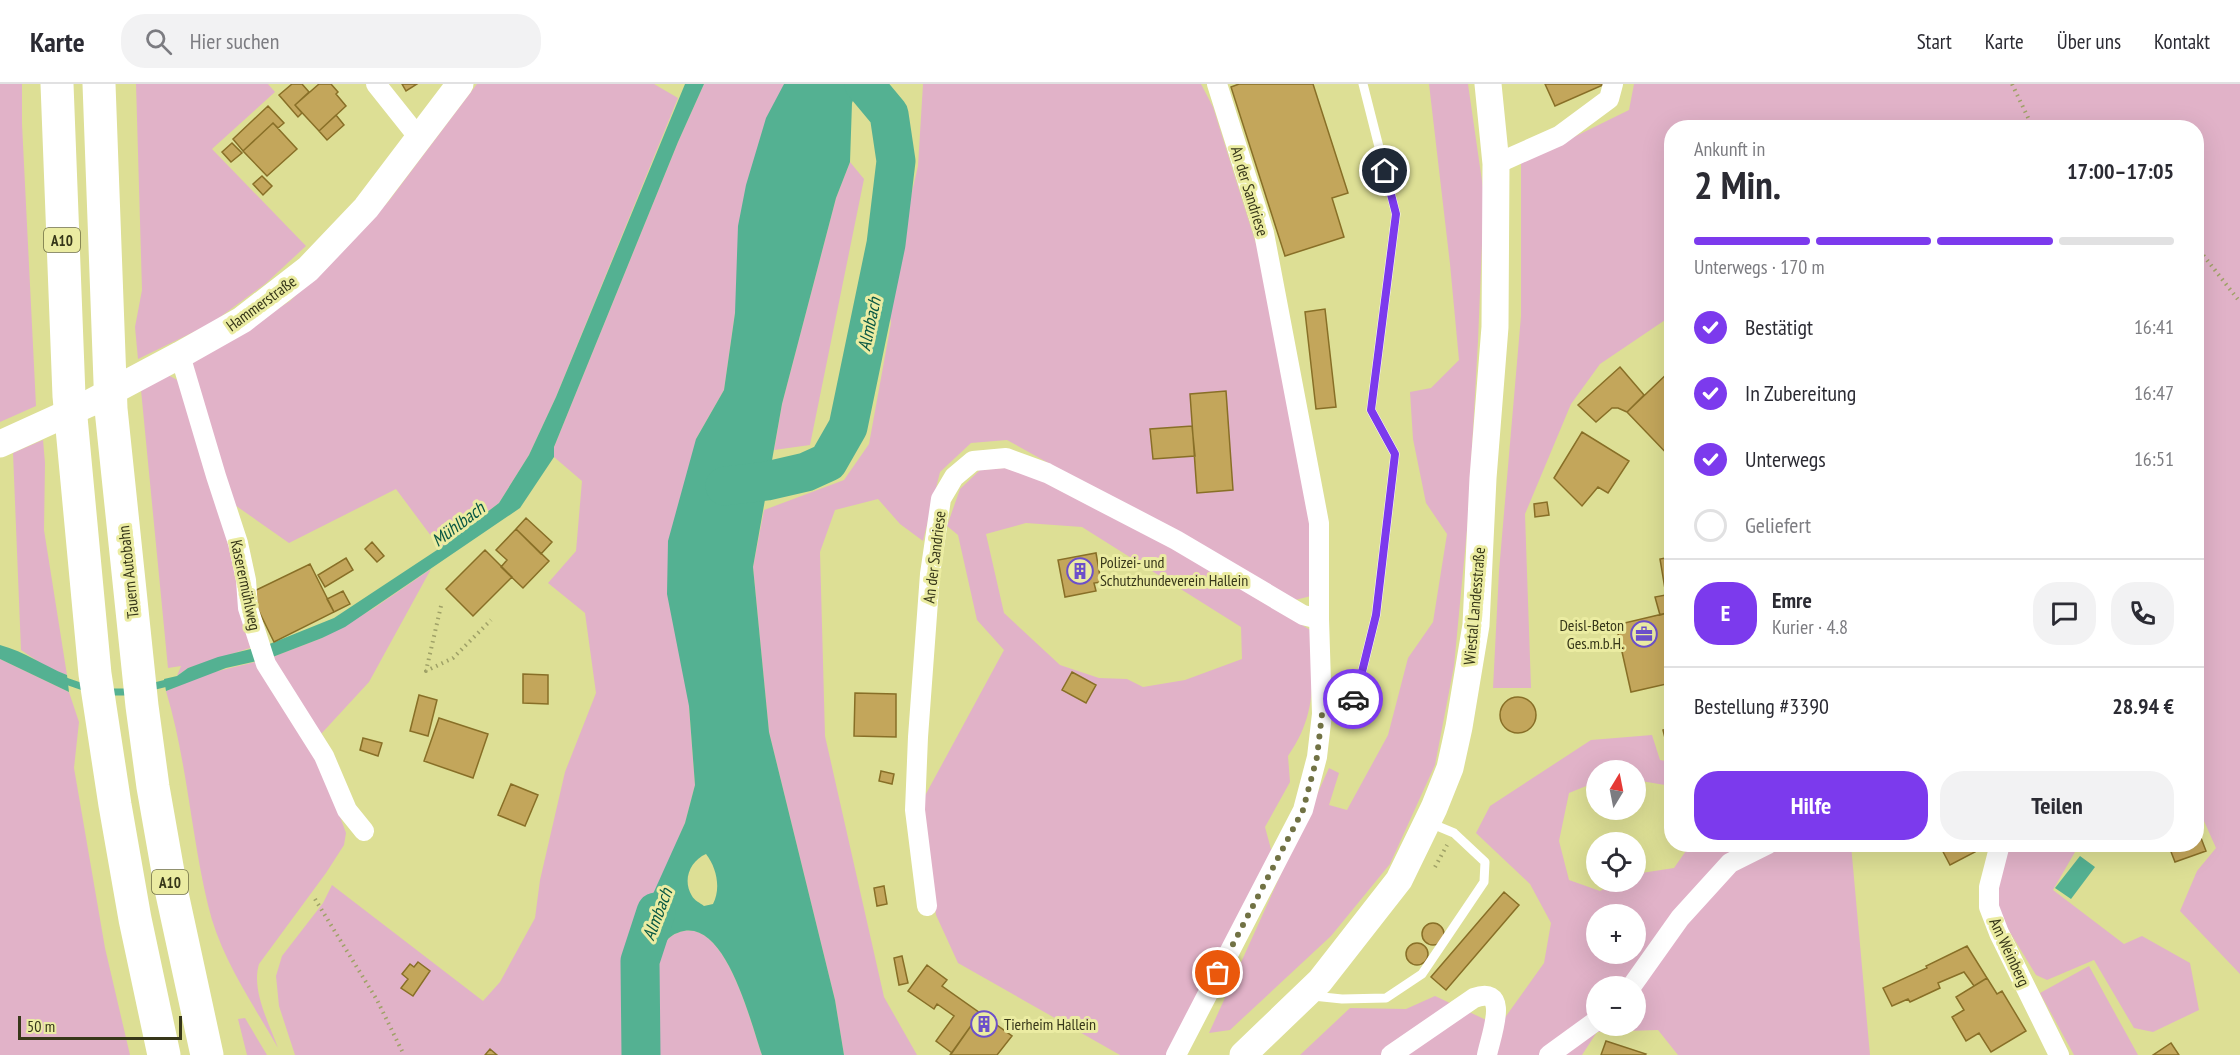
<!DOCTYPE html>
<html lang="de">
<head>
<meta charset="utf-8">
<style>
  :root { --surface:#fff; --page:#f2f2f3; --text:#2b2b33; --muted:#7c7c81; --line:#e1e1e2; --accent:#7c3aed }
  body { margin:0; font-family:"PT Sans Narrow",sans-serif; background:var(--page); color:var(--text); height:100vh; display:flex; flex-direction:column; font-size:22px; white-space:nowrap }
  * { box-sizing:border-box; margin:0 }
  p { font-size:20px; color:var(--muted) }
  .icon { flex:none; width:33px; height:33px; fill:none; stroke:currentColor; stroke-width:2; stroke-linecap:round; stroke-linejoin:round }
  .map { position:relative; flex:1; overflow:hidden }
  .panel { position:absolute; left:1664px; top:36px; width:540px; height:732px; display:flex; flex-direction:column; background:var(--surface); border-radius:24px; box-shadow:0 6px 24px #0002 }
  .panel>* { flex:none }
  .needle { width:39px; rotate:10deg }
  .controls { position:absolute; left:1586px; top:676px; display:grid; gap:12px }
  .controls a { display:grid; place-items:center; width:60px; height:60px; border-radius:50%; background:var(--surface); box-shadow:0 6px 24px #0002; font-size:30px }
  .scale { position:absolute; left:18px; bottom:15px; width:164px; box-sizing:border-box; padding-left:6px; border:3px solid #373719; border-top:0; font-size:16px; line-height:21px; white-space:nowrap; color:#373719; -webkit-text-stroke:4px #ebeca2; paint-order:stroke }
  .pin { position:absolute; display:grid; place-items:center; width:51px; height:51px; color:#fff; margin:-26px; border:3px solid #fff; border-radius:50%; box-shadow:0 2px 6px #0007 }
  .courier { position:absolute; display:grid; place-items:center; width:60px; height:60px; margin:-30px; border:4px solid #7c3aed; border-radius:50%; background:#fff; color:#222; box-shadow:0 2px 8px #0007 }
  .headline em { font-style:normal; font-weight:700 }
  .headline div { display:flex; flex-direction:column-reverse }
  .headline { display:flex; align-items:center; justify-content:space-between; height:102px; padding:0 30px }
  h1 { font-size:39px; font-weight:700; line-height:45px }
  .bar { display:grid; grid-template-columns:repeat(4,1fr); gap:9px 6px; align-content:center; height:72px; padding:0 30px }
  .bar i { height:8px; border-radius:4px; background:var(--line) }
  .bar .on { background:var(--accent) }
  .bar p { grid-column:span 4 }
  .line { display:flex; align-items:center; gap:15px; padding:0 30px; border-top:2px solid var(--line) }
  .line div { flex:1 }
  .round { display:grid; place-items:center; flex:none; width:63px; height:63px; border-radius:24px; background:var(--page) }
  ol { padding:0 30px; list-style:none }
  li { display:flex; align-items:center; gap:18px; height:66px }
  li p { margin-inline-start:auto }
  li .icon { padding:6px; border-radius:50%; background:var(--accent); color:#fff; stroke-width:4 }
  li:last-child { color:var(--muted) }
  li i { width:33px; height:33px; border:3px solid var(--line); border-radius:50% }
  .button { display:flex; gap:12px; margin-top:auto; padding:12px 30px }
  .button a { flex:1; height:69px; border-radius:24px; background:var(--accent); color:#fff; font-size:24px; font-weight:700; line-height:69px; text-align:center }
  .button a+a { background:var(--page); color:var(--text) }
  header { display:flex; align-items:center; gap:36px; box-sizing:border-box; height:84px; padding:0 30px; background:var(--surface); border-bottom:2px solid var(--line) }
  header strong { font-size:28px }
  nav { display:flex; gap:33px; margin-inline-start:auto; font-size:21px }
  .search { width:420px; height:54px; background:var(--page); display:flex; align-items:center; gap:15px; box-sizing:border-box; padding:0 21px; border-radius:24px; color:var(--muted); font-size:22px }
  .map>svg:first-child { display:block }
  .green { fill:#e1b2c8; fill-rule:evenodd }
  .water { fill:#54b192; fill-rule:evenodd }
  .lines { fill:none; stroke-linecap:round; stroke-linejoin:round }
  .stream { stroke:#54b192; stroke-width:7 }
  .river { stroke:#54b192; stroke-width:39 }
  .building { fill:#c3a65b; stroke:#886f27; stroke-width:1.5 }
  .path { stroke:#9fa167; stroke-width:4; stroke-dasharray:1.5 4.5; stroke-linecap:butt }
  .lane { stroke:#fff; stroke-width:9 }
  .street { stroke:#fff; stroke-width:20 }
  .secondary { stroke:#fff; stroke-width:27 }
  .highway { stroke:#fff; stroke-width:33 }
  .done { stroke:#717244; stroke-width:6; stroke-dasharray:0 10.8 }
  .route { stroke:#7c3aed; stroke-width:8 }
  .labels { text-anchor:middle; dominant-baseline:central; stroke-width:6; stroke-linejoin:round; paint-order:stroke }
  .shield { fill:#ebeca2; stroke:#6d6d42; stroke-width:1.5 }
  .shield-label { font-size:15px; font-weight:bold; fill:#373719 }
  .street-label { font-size:16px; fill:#373719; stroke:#ebeca2 }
  .poi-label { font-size:16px; fill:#373719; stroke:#ebeca2; text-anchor:start }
  .water-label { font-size:18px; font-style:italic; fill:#085743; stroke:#ebeca2 }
</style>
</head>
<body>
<header>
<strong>Karte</strong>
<div class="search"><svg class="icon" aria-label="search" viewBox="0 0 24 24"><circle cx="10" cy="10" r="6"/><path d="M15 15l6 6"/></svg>Hier suchen</div>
<nav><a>Start</a><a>Karte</a><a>Über uns</a><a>Kontakt</a></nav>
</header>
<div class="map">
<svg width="2240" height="971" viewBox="0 0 2240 971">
  <rect width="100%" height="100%" fill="#dddf95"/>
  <path class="green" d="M0,0H22V40L36,322L0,338Z
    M136,0H268L275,8L212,65L306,162L265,200L212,239L138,275L135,243L142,206Z
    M477,0H654L678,14L556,313L529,371L499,419L440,464L396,405L289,459L232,419L193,287V277L290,217L388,118Z
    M704,0H784L735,229L724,306L696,355L689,622L695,701L685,739L667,781L640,877C644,876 650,874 653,872C665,864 664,851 684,847C727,839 751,940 762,971H295L279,922L276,892L282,872L323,819L332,801L483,917L500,898L535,834L540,796L565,688L596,609L585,529L548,499L576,467L582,397L554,373V363L678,58Z
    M923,0H1201L1213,23L1263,182L1298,356L1309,438L1311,512L1295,516L1007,356L971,359L940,388L923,457L900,440L878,415L835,426L820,468L825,652L884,913L917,971H844L835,916L769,648L753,483L764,426L844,396L869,360L891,239L887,214L918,82Z
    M1429,0H1468L1484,111L1478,257L1468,435L1454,582L1435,681L1390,780L1331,852L1230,946L1209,949L1329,684L1339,689L1329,721L1347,726L1388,651L1408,574L1433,538L1447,450L1426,419L1413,355L1410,308L1431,304L1459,276L1450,180Z
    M1634,0H2240V890L2180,827L2197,787L2216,764L2196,719V44H1671V232L1600,280L1571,320L1525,430L1531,604H1493L1499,487L1521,232V79L1629,26Z
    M850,78L864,95L810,361L774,366L782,320L836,114Z
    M168,291L179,297L237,477L253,563L188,584L177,592L181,582L168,584L141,306Z
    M43,356L45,379L44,446L67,591L46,583L21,566L13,369Z
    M1005,384L1035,393L1172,464L1312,547C1313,595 1317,631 1288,672L1290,698L1265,743L1272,769L1166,971H1120L958,879L936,831L921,719L1004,566L977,536L958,451L947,442L960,405L980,386ZM1026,439L1082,443L1241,543L1242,575L1185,596L1143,603L1127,595L1099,594L1060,581L1004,529L986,450Z
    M431,485L369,598L321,650L270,574L322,554L374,524Z
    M0,575L69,608L79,638L74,684L105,864L130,971H0Z
    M259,577L323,686L346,749L344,761L326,789L259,880C251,906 269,939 278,964C252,918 220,873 208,821C191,750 187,677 166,607L210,589Z
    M1652,651L1660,676L1671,678V702L1635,696V687H1596V698L1569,709L1559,757L1569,796L1600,807L1618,798H1635V790L1674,784L1690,761H1851L1870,971H1678L1658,946L1597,948L1582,971H1300L1350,924L1406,925L1435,912L1499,942L1544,879L1551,839L1530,800L1476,749L1490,722L1591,656ZM1596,831H1635V870H1596ZM1596,903H1635V942H1596Z
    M2007,761H2079L2053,806L2124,860L2142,852L2190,879L2199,926L2153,948L2134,944L2094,876L2047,896L2036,891L1997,827L2000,786Z
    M2089,882L2138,971H2074L2040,909Z
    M245,934L267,971H247L238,935Z"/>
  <path class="water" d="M685,0H704L678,58L554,363V373L520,424L345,543L322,554L270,574L226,584L166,607L164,595L177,592L188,584L218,573L267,561L334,534L440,464L499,419L529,371L556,313Z
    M784,0H860L852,19L850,78L836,114L782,320L753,483L769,648L835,916L844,971H762C751,940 727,839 684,847C664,851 665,864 653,872C649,874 644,876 640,877L627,873L639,841L685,739L695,701L689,622L667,510L668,457L696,355L724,306L735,229L738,142L746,101L766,34ZM706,770C717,784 721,805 713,820L704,822C700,819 694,816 692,812C682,796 690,777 706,770Z
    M0,561C26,568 42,581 67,591L69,608L0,575Z
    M2080,772L2095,783L2071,815L2055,804Z"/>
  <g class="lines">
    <path class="stream" d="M60,595L86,604
      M147,604L171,598
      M106,608H131"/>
    <path class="river" d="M725,402L767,397L806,388L828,378L848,343L886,160L896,77L889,30L864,0
      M641,971L640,877L656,828"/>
  </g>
  <path class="building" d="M292,0H302L309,8L295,21L302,29L298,33L279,11Z
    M319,0H331L338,8L336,10L346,22L319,47L295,21Z
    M402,0H417L406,7Z
    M1239,0H1313L1348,109L1332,114L1344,153L1285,172L1231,3Z
    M1545,0H1605L1555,22Z
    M268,22L284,39L278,44L273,39L243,67L233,55Z
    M336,31L344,41L327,56L319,47Z
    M273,39L297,65L267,92L243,67Z
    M232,59L242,69L231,78L222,68Z
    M262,92L272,102L263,111L253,100Z
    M1325,225L1336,323L1316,325L1305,228Z
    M1620,283L1644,311L1627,328L1618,324H1612L1596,338L1578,321Z
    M1671,286V374L1627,328Z
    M1226,307L1233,406L1197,409L1190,310Z
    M1192,342L1195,372L1153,375L1150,345Z
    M1582,348L1629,377L1608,409L1598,403L1582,422L1554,394Z
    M1547,418L1549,431L1535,433L1534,420Z
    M526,434L552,458L541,470L516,445Z
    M516,445L549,477L523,504L501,483L507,476L496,466Z
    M372,458L384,472L377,478L365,465Z
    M485,466L512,493L473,532L446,505Z
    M1096,469L1101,498L1094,499L1096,507L1065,513L1058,476Z
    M1671,473V528L1660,531L1655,513L1666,511L1660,475Z
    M346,474L353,486L325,503L318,491Z
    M310,480L334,528L274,558L250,509Z
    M343,507L350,520L334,528L327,515Z
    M1671,528V599L1631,608L1616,541Z
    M1072,588L1096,601L1086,619L1062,606Z
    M523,590L548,591V620L523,619Z
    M855,609L896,610V653L854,652Z
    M419,611L437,616L428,652L410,647Z
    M1500 631a18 18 0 1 1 36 0a18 18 0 1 1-36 0Z
    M439,634L488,650L473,694L424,677Z
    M1671,644V678L1663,646Z
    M363,654L382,659L378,672L360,666Z
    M881,687L894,690L892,700L879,697Z
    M511,700L538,711L525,742L498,731Z
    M1594,702L1596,703V721L1592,720Z
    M2196,741L2206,767L2175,778L2168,760H2196Z
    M1939,760H1971L1975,768L1950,781Z
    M884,802L887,820L877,822L874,804Z
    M1504,808L1519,821L1446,906L1431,893Z
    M1422 850a11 11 0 1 1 22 0a11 11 0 1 1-22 0Z
    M1406 870a11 11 0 1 1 22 0a11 11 0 1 1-22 0Z
    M1967,862L1987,894L1974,902L1964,888L1938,899L1940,904L1910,918L1908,915L1892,922L1883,904L1927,884L1926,882Z
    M902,872L908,899L899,901L894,874Z
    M418,878L430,887L413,912L401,904L408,895L402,890L410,880L414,883Z
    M927,881L947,896L942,902L980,929L952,969L936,957L954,932L937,920L934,925L908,907Z
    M1987,894L1997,910L2002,907L2026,947L1991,968L1979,949L1966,957L1952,933L1964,926L1956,913Z
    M980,929L1012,952L997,971H950Z
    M1606,957L1646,970L1645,971H1601Z
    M2171,959L2179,971H2153Z
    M490,965L497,971H485Z"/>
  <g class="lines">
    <path class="path" d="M2012,0L2033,44
      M2196,162L2240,218
      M441,522L426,587L453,574L491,536
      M1435,783L1447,761
      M315,815L377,916L404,971"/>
    <path class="lane" d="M1322,630L1351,620L1359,600L1376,531L1395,370L1371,326L1396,130L1363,0
      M1313,912L1342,915L1386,914L1422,890L1484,798L1485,778L1454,749L1430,739"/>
    <path class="street" d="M376,0L419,54
      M1496,80L1559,52L1609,15L1613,0
      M180,271L216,392L238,459L246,496L248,524L266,580L324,672L347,726L364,747
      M2000,760L1989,803V823L1999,849L2059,971
      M927,822L915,726L918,653L930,490L941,415L954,393L973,377L1006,374L1047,389L1176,456L1303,531L1319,535
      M1631,903L1680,834L1730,779L1768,760
      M1176,971L1303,726L1317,673L1322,630L1319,535V439L1264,149L1217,0
      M1391,971L1474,914C1512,900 1490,954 1487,971
      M1549,971L1596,937"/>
    <path class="secondary" d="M0,360L88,320L180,271L242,236L308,185L366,124L460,0
      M1243,971L1320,897L1399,796L1434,724L1450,684L1459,643L1476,541L1483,394L1495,243L1496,80L1488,0"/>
    <path class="highway" d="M57,0L69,312L95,590L115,721L135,835L164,971
      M99,0L111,325L142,622L153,703L171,805L207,971"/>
  </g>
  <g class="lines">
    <path class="done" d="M1218,889L1303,726L1317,673L1322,630L1351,620L1353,615"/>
    <path class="route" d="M1353,615L1359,600L1376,531L1395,370L1371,326L1396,130L1385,87"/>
  </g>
  <defs>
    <g id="building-ring" transform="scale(1.35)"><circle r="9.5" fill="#ebeca2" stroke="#6c50ca" stroke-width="1.5"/><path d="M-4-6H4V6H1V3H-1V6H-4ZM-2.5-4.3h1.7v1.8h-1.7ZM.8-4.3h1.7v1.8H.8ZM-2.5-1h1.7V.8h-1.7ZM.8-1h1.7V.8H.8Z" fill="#6c50ca"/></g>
    <g id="office-ring" transform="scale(1.35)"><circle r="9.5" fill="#ebeca2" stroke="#6c50ca" stroke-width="1.5"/><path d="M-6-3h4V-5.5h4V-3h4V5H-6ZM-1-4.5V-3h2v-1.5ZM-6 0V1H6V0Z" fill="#6c50ca"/></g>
  </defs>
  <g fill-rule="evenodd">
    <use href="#building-ring" x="1080" y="487"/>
    <use href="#office-ring" x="1644" y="550"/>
    <use href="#building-ring" x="984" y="940"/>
  </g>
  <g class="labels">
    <g class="shield">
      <rect x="44" y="144" width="36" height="24" rx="4.5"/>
      <rect x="152" y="786" width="36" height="24" rx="4.5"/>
    </g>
    <g class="shield-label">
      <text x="62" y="156">A10</text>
      <text x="170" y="798">A10</text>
    </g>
    <g class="street-label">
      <text transform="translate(1250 107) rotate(73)">An der Sandriese</text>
      <text transform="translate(261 219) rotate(-36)">Hammerstraße</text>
      <text transform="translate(934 473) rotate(-83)">An der Sandriese</text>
      <text transform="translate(128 488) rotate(-96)">Tauern Autobahn</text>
      <text transform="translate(246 501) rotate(78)">Kaserermühlweg</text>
      <text transform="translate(1474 522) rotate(-85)">Wiestal Landesstraße</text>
      <text transform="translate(2010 868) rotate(65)">Am Weinberg</text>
    </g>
    <g class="poi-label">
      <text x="1100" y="478">Polizei- und<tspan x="1100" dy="18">Schutzhundeverein Hallein</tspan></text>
      <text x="1624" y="541" text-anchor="end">Deisl-Beton<tspan x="1624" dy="18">Ges.m.b.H.</tspan></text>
      <text x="1004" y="940">Tierheim Hallein</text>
    </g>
    <g class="water-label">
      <text transform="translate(869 240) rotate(-78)">Almbach</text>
      <text transform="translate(458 440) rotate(-37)">Mühlbach</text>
      <text transform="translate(657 830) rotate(-69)">Almbach</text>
    </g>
  </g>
</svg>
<div class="controls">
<a><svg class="needle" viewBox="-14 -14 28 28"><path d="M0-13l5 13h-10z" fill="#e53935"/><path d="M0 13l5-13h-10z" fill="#7c7c81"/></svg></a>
<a><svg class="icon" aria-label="locate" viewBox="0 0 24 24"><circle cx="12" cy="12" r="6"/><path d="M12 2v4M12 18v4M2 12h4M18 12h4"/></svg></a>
<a>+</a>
<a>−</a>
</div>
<div class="scale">50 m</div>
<div class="pin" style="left:1218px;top:889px;background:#ea580c"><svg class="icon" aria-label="bag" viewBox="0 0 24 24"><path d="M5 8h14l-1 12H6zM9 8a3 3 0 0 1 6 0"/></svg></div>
<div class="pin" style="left:1385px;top:87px;background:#1f2937"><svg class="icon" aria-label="home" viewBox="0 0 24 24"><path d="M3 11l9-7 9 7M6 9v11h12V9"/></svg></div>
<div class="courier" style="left:1353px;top:615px"><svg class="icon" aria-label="car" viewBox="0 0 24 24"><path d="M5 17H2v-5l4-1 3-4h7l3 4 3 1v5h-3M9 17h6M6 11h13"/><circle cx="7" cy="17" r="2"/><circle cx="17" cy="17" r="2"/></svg></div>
<section class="panel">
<div class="headline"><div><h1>2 Min.</h1><p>Ankunft in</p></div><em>17:00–17:05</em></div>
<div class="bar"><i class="on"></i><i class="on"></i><i class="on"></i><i></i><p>Unterwegs · 170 m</p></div>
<ol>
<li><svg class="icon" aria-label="check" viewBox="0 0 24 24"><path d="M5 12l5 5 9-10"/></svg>Bestätigt<p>16:41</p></li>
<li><svg class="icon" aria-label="check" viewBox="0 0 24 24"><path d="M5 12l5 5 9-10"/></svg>In Zubereitung<p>16:47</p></li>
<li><svg class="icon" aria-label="check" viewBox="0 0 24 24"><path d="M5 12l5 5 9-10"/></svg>Unterwegs<p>16:51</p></li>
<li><i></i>Geliefert</li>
</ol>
<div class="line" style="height:108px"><b class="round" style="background:var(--accent);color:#fff">E</b><div><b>Emre</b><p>Kurier · 4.8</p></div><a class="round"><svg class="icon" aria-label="chat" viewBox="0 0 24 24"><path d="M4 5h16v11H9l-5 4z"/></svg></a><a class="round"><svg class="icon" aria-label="phone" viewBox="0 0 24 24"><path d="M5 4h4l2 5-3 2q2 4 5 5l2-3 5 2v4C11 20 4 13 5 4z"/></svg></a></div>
<div class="line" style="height:78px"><div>Bestellung #3390</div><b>28.94 €</b></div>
<div class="button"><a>Hilfe</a><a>Teilen</a></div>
</section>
</div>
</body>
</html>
